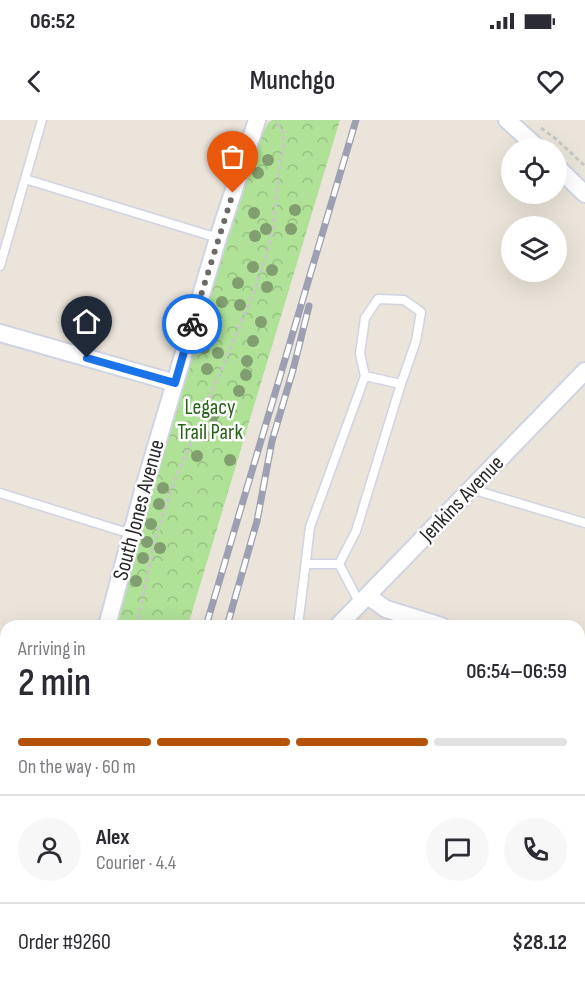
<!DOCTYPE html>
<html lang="en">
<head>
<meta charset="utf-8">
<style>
  :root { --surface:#fff; --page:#f7f7f7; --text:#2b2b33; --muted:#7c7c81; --line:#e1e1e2; --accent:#b45309 }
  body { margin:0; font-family:"Sofia Sans Condensed",sans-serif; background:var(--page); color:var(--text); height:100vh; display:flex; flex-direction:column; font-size:22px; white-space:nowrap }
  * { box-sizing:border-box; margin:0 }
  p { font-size:20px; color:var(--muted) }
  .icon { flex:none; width:33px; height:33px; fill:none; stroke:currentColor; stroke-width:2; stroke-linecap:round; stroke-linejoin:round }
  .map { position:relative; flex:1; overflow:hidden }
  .details { position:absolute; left:0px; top:500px; width:585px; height:374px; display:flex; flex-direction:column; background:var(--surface); border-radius:18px 18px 0 0; box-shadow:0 6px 24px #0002 }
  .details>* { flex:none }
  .fabs { position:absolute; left:501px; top:18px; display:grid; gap:12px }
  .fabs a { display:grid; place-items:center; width:66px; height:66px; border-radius:50%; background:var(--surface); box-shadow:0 6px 24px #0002; font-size:30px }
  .pin { position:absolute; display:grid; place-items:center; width:51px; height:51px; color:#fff; margin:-62px -26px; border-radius:50% 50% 50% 0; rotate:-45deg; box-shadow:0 0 6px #0007 }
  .pin .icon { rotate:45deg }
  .courier { position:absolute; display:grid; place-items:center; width:60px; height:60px; margin:-30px; border:4px solid #1a73e8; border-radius:50%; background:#fff; color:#222; box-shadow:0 2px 8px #0007 }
  .overview em { font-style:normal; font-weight:600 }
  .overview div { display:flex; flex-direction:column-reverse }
  .overview { display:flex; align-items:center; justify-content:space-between; height:102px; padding:0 18px }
  h1 { font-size:39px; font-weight:600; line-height:45px }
  .bar { display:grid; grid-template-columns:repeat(4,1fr); gap:9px 6px; align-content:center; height:72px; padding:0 18px }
  .bar i { height:8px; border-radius:4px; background:var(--line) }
  .bar .selected { background:var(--accent) }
  .bar p { grid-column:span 4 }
  .line { display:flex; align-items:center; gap:15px; padding:0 18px; border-top:2px solid var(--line) }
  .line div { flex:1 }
  .round { display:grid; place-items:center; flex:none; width:63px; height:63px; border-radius:32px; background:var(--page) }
  .status { display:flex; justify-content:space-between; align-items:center; height:42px; padding:0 30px; background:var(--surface); direction:ltr }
  .status svg { height:16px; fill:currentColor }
  header { display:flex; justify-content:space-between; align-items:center; height:78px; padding:0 18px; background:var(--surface); font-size:27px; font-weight:600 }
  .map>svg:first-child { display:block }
  .forest { fill:url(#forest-crowns) }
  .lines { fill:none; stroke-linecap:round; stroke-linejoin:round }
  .lane-casing { stroke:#d0d3e2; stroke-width:11 }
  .street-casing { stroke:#d0d3e2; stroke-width:20 }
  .path { stroke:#c7c7c7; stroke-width:3; stroke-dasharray:4.5 3; stroke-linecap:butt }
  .lane { stroke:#fff; stroke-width:8 }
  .street { stroke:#fff; stroke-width:16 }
  .rail-casing { stroke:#9da0b3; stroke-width:7 }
  .rail { stroke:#fff; stroke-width:4.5; stroke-dasharray:14; stroke-linecap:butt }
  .tree { fill:#809e70 }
  .done { stroke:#6d6a67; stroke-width:6; stroke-dasharray:0 10.8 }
  .route { stroke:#1a73e8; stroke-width:8 }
  .labels { text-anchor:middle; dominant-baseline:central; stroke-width:5; stroke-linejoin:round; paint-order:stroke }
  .park-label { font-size:22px; fill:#28641a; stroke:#fff }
  .street-label { font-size:22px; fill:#292929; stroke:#fff }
</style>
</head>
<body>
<div class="status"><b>06:52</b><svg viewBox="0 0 49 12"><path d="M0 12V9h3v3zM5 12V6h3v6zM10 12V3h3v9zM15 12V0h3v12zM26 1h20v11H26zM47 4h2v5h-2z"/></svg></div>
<header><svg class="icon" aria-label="back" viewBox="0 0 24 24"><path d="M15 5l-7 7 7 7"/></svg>Munchgo<svg class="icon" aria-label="heart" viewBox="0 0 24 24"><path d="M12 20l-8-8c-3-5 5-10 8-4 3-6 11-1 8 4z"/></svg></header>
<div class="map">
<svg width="585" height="872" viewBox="0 0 585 872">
  <defs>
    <pattern id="forest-crowns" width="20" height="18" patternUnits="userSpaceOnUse" patternTransform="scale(1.5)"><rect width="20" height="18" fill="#afe197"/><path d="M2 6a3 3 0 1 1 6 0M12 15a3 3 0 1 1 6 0" fill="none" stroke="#97c182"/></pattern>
  </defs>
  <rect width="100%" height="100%" fill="#ebe4da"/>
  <path class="forest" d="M272,0H340L188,505L115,506L170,303L220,137L256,26L268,3Z
    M16,867H80L78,872H15Z"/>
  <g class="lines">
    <g class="lane-casing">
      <path id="lane" d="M25,59L218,118
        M0,146L42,0
        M365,256L360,234L365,198L378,179L404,180L421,192L416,221L401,264
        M471,369L585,403
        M0,373L131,414
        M306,444H339
        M298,506L310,407L365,256L401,264L356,411L339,444L360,484
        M579,694L585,696
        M319,872L321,867"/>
    </g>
    <g class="street-casing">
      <path id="street" d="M507,0L538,28
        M556,46L585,74
        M0,213L175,263
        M368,476L386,489L441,506
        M107,506L144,367L218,118L257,0
        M338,506L585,251
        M0,528L6,529
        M579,547L585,549
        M0,740L6,742
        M579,752L585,731
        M579,839L585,841
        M6,872L7,867
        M154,872L155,867
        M544,872L545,867"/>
    </g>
    <path class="path" d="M541,8L556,19L585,46
      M137,506L152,434L160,404L176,358L254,172L267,134L273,110L279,50L284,25V14L275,0
      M38,872L40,867"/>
    <use href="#lane" class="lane"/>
    <use href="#street" class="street"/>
    <g class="rail-casing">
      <path id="rail" d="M206,506L356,0
        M227,506L257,401L272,321L293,250L309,186
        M97,872L98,867
        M120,872L122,867"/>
    </g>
    <use href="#rail" class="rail"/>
  </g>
  <g class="tree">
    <circle cx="268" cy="40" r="6"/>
    <circle cx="258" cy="53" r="6"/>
    <circle cx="295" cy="90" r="6"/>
    <circle cx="254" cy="93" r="6"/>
    <circle cx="266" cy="109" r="6"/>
    <circle cx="291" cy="109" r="6"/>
    <circle cx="255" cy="116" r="6"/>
    <circle cx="253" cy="147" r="6"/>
    <circle cx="272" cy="150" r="6"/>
    <circle cx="238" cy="163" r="6"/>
    <circle cx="267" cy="167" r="6"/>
    <circle cx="222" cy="182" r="6"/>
    <circle cx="240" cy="185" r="6"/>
    <circle cx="261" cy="202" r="6"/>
    <circle cx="209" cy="205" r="6"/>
    <circle cx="253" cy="221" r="6"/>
    <circle cx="204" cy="228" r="6"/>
    <circle cx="218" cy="233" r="6"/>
    <circle cx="247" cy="241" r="6"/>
    <circle cx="207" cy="249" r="6"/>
    <circle cx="246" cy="255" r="6"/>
    <circle cx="239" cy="271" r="6"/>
    <circle cx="230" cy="290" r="6"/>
    <circle cx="213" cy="296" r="6"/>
    <circle cx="205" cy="316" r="6"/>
    <circle cx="197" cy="336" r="6"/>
    <circle cx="230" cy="340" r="6"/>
    <circle cx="163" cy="368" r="6"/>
    <circle cx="159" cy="384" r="6"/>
    <circle cx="151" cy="404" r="6"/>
    <circle cx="147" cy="422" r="6"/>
    <circle cx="160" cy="428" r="6"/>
    <circle cx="143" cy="438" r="6"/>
    <circle cx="136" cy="461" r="6"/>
  </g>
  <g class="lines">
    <path class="done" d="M192,204L233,73"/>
    <path class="route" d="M87,238L175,263L192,204"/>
  </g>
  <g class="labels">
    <g class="park-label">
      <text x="210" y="287">Legacy<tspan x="210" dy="25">Trail Park</tspan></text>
    </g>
    <g class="street-label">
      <text transform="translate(462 379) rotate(-46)">Jenkins Avenue</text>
      <text transform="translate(139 390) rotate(-75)">South Jones Avenue</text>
    </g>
  </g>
</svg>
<div class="fabs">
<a><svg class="icon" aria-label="locate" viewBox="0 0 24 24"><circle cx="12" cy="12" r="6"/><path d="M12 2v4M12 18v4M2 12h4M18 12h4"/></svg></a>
<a><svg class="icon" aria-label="layers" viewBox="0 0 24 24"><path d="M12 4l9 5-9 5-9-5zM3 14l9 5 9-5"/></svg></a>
</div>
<div class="pin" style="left:233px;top:73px;background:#ea580c"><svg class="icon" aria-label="bag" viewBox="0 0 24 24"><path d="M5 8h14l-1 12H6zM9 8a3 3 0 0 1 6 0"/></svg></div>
<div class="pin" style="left:87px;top:238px;background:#1f2937"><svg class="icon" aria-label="home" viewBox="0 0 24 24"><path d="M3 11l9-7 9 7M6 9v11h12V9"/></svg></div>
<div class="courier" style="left:192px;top:204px"><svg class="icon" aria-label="bike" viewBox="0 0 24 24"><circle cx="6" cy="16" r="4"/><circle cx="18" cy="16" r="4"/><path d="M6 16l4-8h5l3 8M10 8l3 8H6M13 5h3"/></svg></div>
<section class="details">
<div class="overview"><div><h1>2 min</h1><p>Arriving in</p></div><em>06:54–06:59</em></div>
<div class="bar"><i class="selected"></i><i class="selected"></i><i class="selected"></i><i></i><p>On the way · 60 m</p></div>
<div class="line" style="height:108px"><a class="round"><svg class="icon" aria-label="person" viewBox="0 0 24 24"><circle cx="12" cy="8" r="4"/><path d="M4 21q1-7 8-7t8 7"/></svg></a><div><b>Alex</b><p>Courier · 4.4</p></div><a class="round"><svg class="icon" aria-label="chat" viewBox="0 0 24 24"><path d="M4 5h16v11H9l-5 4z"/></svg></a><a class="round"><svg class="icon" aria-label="phone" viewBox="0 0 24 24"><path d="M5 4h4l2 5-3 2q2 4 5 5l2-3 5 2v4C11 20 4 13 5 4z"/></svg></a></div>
<div class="line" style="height:78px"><div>Order #9260</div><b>$28.12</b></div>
</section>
</div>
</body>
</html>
